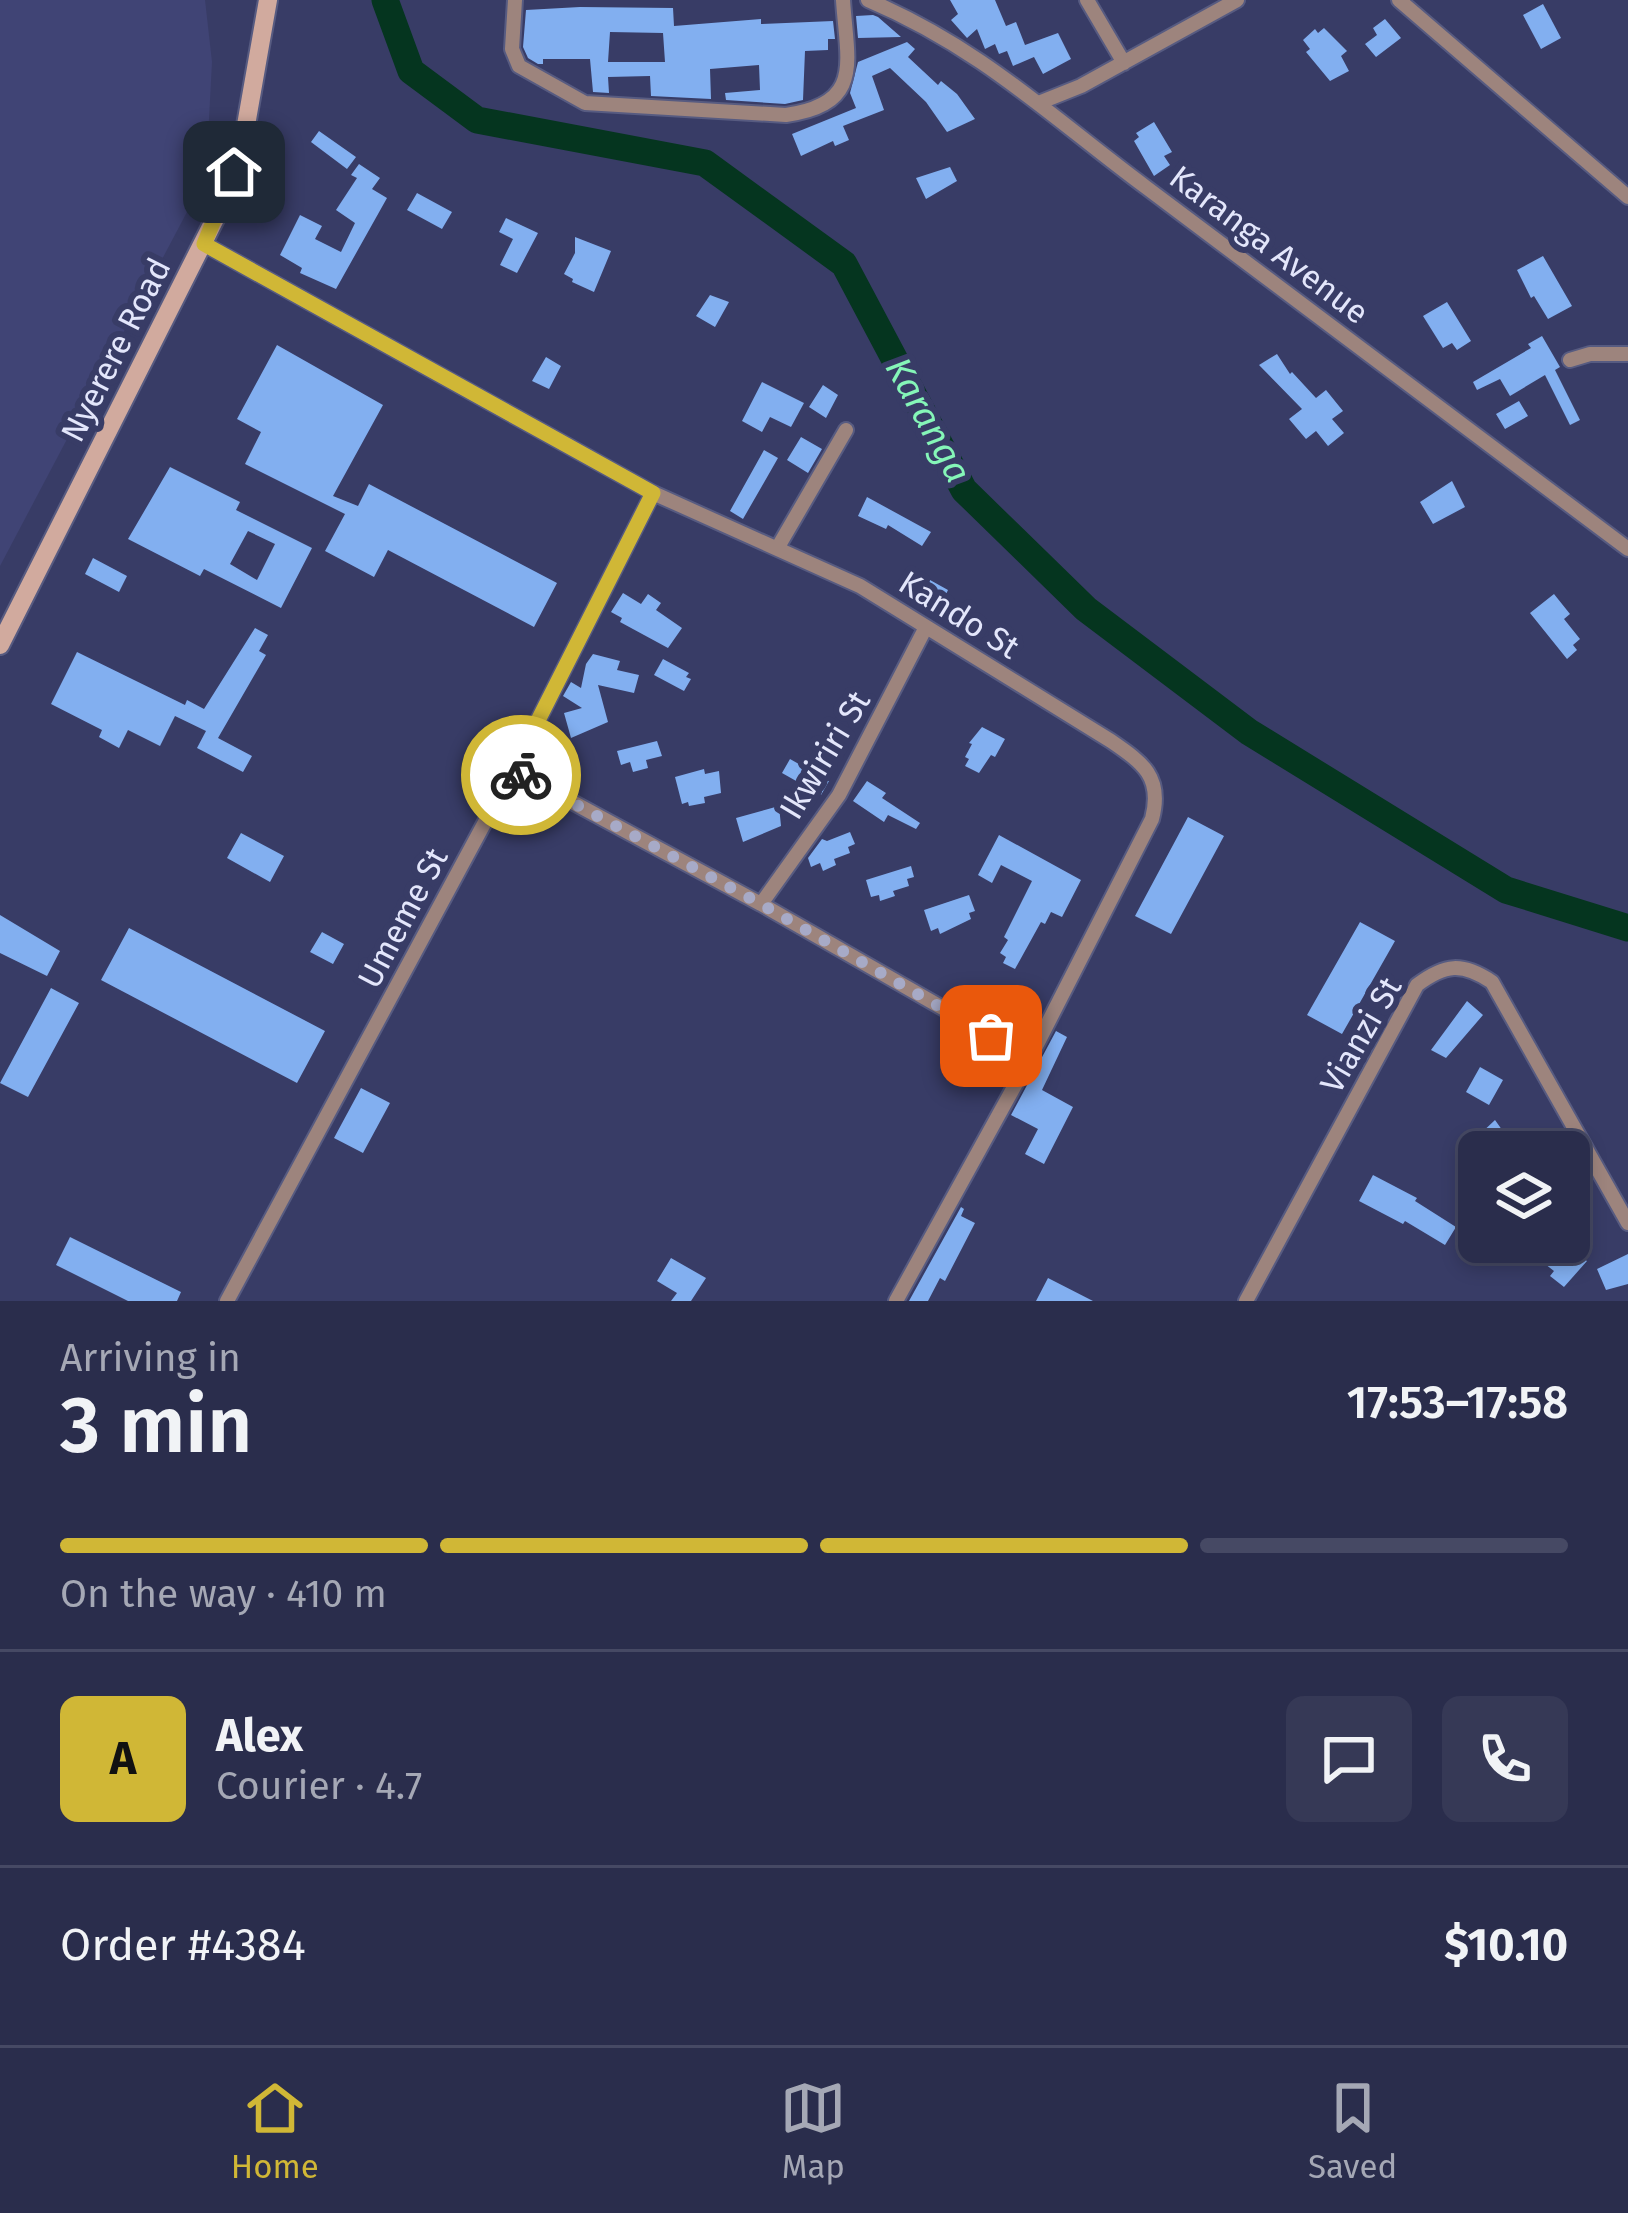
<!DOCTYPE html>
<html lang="en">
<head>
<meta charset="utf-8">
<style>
  :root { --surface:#2a2d4c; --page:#363956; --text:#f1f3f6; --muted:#a5a8b5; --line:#464964; --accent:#d0b736 }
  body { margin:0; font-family:"Fira Sans",sans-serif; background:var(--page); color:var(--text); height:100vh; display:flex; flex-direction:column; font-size:45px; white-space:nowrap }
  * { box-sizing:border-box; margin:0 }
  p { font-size:39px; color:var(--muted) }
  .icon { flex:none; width:66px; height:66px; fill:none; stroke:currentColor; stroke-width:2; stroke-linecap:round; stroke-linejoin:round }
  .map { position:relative; height:1301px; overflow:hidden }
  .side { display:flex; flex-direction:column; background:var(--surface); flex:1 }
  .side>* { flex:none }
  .tools { position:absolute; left:1458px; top:1131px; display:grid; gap:24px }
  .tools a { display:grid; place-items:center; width:132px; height:132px; border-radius:18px; background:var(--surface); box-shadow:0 6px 18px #0003,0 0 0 3px var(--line); font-size:60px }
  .pin { position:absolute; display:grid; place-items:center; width:102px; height:102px; color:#fff; margin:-51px; border-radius:24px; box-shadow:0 6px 18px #0006 }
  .courier { position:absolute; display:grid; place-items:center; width:120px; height:120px; margin:-60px; border:9px solid #d0b736; border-radius:50%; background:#fff; color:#222; box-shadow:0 3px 15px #0007 }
  .head em { font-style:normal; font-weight:600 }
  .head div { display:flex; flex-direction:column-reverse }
  .head { display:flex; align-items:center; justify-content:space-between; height:204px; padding:0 60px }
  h1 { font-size:78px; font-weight:600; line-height:90px }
  .bar { display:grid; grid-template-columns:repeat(4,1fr); gap:18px 12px; align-content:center; height:144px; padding:0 60px }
  .bar i { height:15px; border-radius:9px; background:var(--line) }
  .bar .active { background:var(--accent) }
  .bar p { grid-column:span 4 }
  .line { display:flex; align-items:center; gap:30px; padding:0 60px; border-top:3px solid var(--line) }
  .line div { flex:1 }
  .round { display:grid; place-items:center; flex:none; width:126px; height:126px; border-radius:18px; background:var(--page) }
  .dock { display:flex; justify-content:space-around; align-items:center; height:168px; border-top:3px solid var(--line); background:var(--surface); font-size:33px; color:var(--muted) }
  .dock a { display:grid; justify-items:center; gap:6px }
  .dock .active { color:var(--accent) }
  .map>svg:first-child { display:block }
  .built { fill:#404475 }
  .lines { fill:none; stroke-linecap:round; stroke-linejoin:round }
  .river { stroke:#05351f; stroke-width:27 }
  .building { fill:#82aff0; fill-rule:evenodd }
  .street-casing { stroke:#575b81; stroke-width:18 }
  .secondary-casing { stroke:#575b81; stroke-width:22 }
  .street { stroke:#9d847d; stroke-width:14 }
  .secondary { stroke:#d1aa9e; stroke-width:18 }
  .done { stroke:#a7aac7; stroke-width:12; stroke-dasharray:0 21.6 }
  .route { stroke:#d0b736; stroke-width:15 }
  .labels { text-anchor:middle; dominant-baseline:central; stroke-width:12; stroke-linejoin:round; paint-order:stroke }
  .street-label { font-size:33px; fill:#e3e6fb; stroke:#383c66 }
  .water-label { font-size:36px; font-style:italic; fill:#85f6b8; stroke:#383c66 }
</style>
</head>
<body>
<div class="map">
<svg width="1628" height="1301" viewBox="0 0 1628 1301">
  <rect width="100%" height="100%" fill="#383c66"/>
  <path class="built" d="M0,0H205L212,62L206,176L0,566Z"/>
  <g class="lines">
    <path class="river" d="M385,0L411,71L477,120L705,163L844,264L964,490L1086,609L1249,732L1506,890L1628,928"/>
  </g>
  <path class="building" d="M950,0H995L1006,26L1016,22L1025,45L1058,33L1071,59L1043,74L1034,57L1013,66L1007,51L999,54L995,44L985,49L977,29L967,38L951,20L958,14Z
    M1543,4L1561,38L1541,49L1523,15Z
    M580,7L673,8L674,26L761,19V24L833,21L835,39H828V50L805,51L803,100L785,104L726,100L725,93L760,90L759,65L710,69L711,99L651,96L650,76L608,77L609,93L593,92L590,59H543V64H538L528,58L523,47L526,10ZM610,32L663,33L665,62H608Z
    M873,15L878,17L901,37L858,38L856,16Z
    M1385,19L1401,38L1376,57L1365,44L1377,35L1373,28Z
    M1324,28L1347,51L1341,56L1349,71L1330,81L1306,52L1310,49L1303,40L1315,29L1318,33Z
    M907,42L915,49L908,57L938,85L941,81L957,94L975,119L947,132L926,102L890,68L872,76L884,110L843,126L849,140L835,146L833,141L801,156L792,134L856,108L850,93L858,62Z
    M1154,122L1172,152L1164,156L1170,165L1154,176L1134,141L1139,137L1136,133Z
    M319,131L356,157L347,169L311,142Z
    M359,164L380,178L372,189L387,198L336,289L300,273L302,268L280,255L300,215L322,226L315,239L341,252L355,223L336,210L357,178L351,175Z
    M950,167L957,181L926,199L916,178Z
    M417,193L452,212L442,229L407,210Z
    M506,218L538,233L517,273L500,265L513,239L499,232Z
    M575,237L611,251L594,292L572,282L573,279L564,274L575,253Z
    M1543,256L1572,306L1548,319L1534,296L1531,298L1517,270Z
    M710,295L729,302L715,327L696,316Z
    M1447,302L1471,341L1457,350L1452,343L1443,348L1423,316Z
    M1542,336L1560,367L1555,370L1580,420L1570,425L1545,375L1510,396L1500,379L1477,390L1473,382L1531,348L1528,344Z
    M277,345L383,405L333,496L358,506L369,484L557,583L534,627L388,550L374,577L325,551L345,514L245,464L261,432L237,419Z
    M1277,354L1290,374L1292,372L1316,398L1326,390L1343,411L1332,419L1344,433L1328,446L1316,431L1306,439L1289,419L1302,409L1259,365Z
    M546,357L561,366L549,389L532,381Z
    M762,382L804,403L791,427L770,417L762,432L742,421Z
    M823,385L838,395L826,418L809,407Z
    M1519,401L1528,416L1505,429L1496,414Z
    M801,437L822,449L808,473L787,460Z
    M764,450L778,458L743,519L730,511Z
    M170,467L240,502L236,510L312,548L281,608L204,569L200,576L128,539ZM248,531L275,544L257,580L230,564Z
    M1452,481L1465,507L1433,524L1420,502Z
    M867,497L931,532L922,546L888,525L886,529L858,516Z
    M93,558L127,576L119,592L85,574Z
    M921,575L948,590L940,607L915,601L918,594L911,591Z
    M623,593L641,604L648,594L661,603L656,610L682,628L668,648L620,622L622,618L611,612Z
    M1554,594L1570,614L1564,619L1580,639L1573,645L1577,650L1567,659L1530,613Z
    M255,628L268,635L259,651L266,655L218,738L252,756L243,772L197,748L206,731L175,716L160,746L128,730L119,748L99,737L102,730L51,704L77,652L185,705L187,700L204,709Z
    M593,654L620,661L617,670L639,675L634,693L598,685L608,722L571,738L564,713L582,708L563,696L571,682L581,688L586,664Z
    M663,659L689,673L686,677L691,679L684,691L654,675Z
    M982,727L1005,739L995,757L991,755L979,773L965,766L969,759L965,757L972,744L969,743Z
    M657,741L662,756L646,760L648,768L633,772L630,762L621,765L617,751Z
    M790,759L829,781L821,795L782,773Z
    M704,769L705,774L719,771L721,793L704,797L705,803L689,806L688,802L682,804L675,777Z
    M867,781L886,793L882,798L920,823L916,829L888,815L884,822L853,801Z
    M779,806L781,826L743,842L736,818Z
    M1188,817L1224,836L1171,934L1135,916Z
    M850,832L855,844L848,847L850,853L834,859L836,865L823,871L820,863L811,867L808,858L822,839L827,841Z
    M241,833L284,856L270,882L227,858Z
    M999,835L1081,880L1062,917L1051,912L1045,924L1041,922L1015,969L1003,963L1006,957L1000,953L1008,940L1004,937L1032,881L1001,865L992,883L978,875Z
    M911,866L914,877L907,879L909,886L893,891L895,896L880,901L879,895L871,897L866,880Z
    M969,895L975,911L969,913L971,919L940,934L938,928L931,931L924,910Z
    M0,915L60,951L47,976L0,953Z
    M1360,922L1395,941L1342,1034L1307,1015Z
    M129,928L325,1031L297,1083L101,980Z
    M322,932L344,944L333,964L310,952Z
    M51,988L79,1003L28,1097L0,1083Z
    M1467,1001L1483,1015L1446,1058L1431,1050Z
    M1056,1031L1067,1037L1042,1090L1073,1107L1044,1164L1025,1154L1038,1129L1011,1115Z
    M1480,1067L1503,1080L1489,1105L1466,1092Z
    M361,1088L390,1103L363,1153L334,1138Z
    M1495,1120L1510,1141L1499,1152H1479V1166L1460,1158L1461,1152Z
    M1373,1175L1417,1198L1415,1201L1456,1227L1445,1245L1405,1221L1403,1224L1359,1201Z
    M961,1207L964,1209L961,1216L975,1223L945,1281L940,1278L928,1301H909Z
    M70,1237L181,1292L177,1301H128L56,1265Z
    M1549,1242H1558L1587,1261L1564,1287L1550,1276L1554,1271L1536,1257Z
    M1628,1254V1284L1606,1290L1597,1269Z
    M671,1258L706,1278L691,1301H671L677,1293L657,1281Z
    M1048,1278L1093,1301H1036Z"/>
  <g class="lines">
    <g class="street-casing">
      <path id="street" d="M515,0L512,49L519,66L585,103L786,115C864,104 847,62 843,0
        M868,0C981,48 1050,116 1147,188C1308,307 1468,428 1628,549
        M1087,0L1124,63
        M1399,0L1628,197
        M1041,102L1081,86L1237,0
        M204,244L653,493L860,586L1111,741C1143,763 1163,777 1152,819L1030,1058L896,1301
        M1570,360L1590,354H1628
        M778,547L846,430
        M513,770L761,904L1030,1058
        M761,904L839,795L926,627
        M227,1301L513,770L653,493
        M1246,1301L1417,985C1445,964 1462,962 1492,982L1628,1223"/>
    </g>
    <g class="secondary-casing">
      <path id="secondary" d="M0,645L226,197L242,148L268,0"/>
    </g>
    <use href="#street" class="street"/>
    <use href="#secondary" class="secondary"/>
  </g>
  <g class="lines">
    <path class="done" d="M521,775L761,904L991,1036"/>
    <path class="route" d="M234,172L204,244L653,493L513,770L521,775"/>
  </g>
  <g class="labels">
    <g class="street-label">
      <text transform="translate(1269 245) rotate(37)">Karanga Avenue</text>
      <text transform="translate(116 350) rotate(-63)">Nyerere Road</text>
      <text transform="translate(959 615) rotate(32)">Kando St</text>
      <text transform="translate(825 755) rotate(-59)">Ikwiriri St</text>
      <text transform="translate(403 918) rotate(-62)">Umeme St</text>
      <text transform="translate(1361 1035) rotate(-60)">Vianzi St</text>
    </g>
    <g class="water-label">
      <text transform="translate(928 420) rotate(61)">Karanga</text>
    </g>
  </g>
</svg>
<div class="tools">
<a><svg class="icon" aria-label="layers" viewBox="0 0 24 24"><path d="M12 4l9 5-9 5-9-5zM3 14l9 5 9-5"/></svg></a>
</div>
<div class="pin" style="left:991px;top:1036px;background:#ea580c"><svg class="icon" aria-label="bag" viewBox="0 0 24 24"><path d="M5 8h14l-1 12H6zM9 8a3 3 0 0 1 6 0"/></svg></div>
<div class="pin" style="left:234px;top:172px;background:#1f2937"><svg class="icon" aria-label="home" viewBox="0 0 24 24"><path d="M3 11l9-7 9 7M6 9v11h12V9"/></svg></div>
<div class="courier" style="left:521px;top:775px"><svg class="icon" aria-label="bike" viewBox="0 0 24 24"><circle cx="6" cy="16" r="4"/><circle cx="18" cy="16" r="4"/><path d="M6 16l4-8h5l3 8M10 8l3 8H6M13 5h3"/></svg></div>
</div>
<section class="side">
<div class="head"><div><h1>3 min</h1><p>Arriving in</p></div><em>17:53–17:58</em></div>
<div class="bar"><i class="active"></i><i class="active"></i><i class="active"></i><i></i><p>On the way · 410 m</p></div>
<div class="line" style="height:216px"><b class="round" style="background:var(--accent);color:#111">A</b><div><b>Alex</b><p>Courier · 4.7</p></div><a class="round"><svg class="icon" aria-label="chat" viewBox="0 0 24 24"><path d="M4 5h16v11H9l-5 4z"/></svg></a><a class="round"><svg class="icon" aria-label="phone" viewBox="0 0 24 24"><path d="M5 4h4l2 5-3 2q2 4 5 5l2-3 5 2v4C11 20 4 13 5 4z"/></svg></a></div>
<div class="line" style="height:156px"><div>Order #4384</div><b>$10.10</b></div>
</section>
<nav class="dock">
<a class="active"><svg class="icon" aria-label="home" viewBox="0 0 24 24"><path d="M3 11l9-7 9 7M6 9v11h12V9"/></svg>Home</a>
<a><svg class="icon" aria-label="map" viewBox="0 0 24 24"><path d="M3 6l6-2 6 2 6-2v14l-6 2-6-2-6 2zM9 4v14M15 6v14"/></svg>Map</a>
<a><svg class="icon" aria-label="saved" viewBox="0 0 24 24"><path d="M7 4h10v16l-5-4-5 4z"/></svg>Saved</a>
</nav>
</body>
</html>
